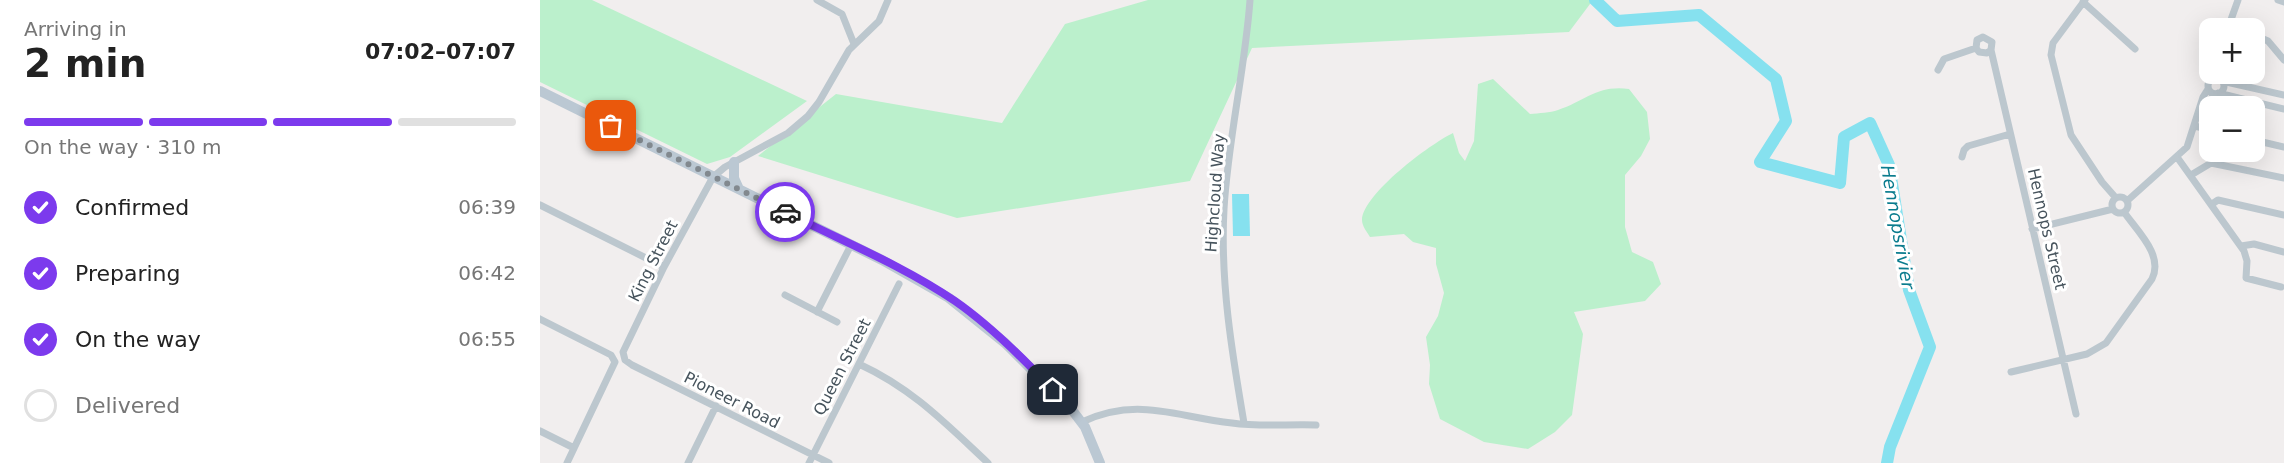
<!DOCTYPE html>
<html lang="en">
<head>
<meta charset="utf-8">
<style>
  :root { --surface:#fff; --page:#f6f6f6; --text:#222; --muted:#767676; --line:#e0e0e0; --accent:#7c3aed }
  body { margin:0; font-family:"DejaVu Sans",sans-serif; background:var(--page); color:var(--text); height:100vh; display:flex; flex-direction:column; font-size:22px; white-space:nowrap }
  * { box-sizing:border-box; margin:0 }
  p { font-size:20px; color:var(--muted) }
  .icon { flex:none; width:33px; height:33px; fill:none; stroke:currentColor; stroke-width:2; stroke-linecap:round; stroke-linejoin:round }
  .map { position:relative; flex:1; overflow:hidden }
  .sheet { display:flex; flex-direction:column; background:var(--surface); width:540px }
  .sheet>* { flex:none }
  .buttons { position:absolute; left:1659px; top:18px; display:grid; gap:12px }
  .buttons a { display:grid; place-items:center; width:66px; height:66px; border-radius:12px; background:var(--surface); box-shadow:0 6px 24px #0002; font-size:30px }
  .pin { position:absolute; display:grid; place-items:center; width:51px; height:51px; color:#fff; margin:-26px; border-radius:12px; box-shadow:0 3px 9px #0006 }
  .courier { position:absolute; display:grid; place-items:center; width:60px; height:60px; margin:-30px; border:4px solid #7c3aed; border-radius:50%; background:#fff; color:#222; box-shadow:0 2px 8px #0007 }
  .headline em { font-style:normal; font-weight:600 }
  .headline div { display:flex; flex-direction:column-reverse }
  .headline { display:flex; align-items:center; justify-content:space-between; height:102px; padding:0 24px }
  h1 { font-size:39px; font-weight:600; line-height:45px }
  .bar { display:grid; grid-template-columns:repeat(4,1fr); gap:9px 6px; align-content:center; height:72px; padding:0 24px }
  .bar i { height:8px; border-radius:4px; background:var(--line) }
  .bar .active { background:var(--accent) }
  .bar p { grid-column:span 4 }
  ol { padding:0 24px; list-style:none }
  li { display:flex; align-items:center; gap:18px; height:66px }
  li p { margin-inline-start:auto }
  li .icon { padding:6px; border-radius:50%; background:var(--accent); color:#fff; stroke-width:4 }
  li:last-child { color:var(--muted) }
  li i { width:33px; height:33px; border:3px solid var(--line); border-radius:50% }
  main { display:flex; flex:1; min-height:0 }
  .map>svg:first-child { display:block }
  .green { fill:#bbf0cc }
  .water { fill:#86e1ef }
  .lines { fill:none; stroke-linecap:round; stroke-linejoin:round }
  .river { stroke:#86e1ef; stroke-width:12 }
  .street { stroke:#bcc7ce; stroke-width:7 }
  .secondary { stroke:#bbc8d3; stroke-width:10 }
  .done { stroke:#82898f; stroke-width:6; stroke-dasharray:0 10.8 }
  .route { stroke:#7c3aed; stroke-width:8 }
  .labels { text-anchor:middle; dominant-baseline:central; stroke-width:6; stroke-linejoin:round; paint-order:stroke }
  .street-label { font-size:16px; fill:#46535c; stroke:#fff }
  .water-label { font-size:18px; font-style:italic; fill:#0a7c8e; stroke:#fff }
</style>
</head>
<body>
<main>
<section class="sheet">
<div class="headline"><div><h1>2 min</h1><p>Arriving in</p></div><em>07:02–07:07</em></div>
<div class="bar"><i class="active"></i><i class="active"></i><i class="active"></i><i></i><p>On the way · 310 m</p></div>
<ol>
<li><svg class="icon" aria-label="check" viewBox="0 0 24 24"><path d="M5 12l5 5 9-10"/></svg>Confirmed<p>06:39</p></li>
<li><svg class="icon" aria-label="check" viewBox="0 0 24 24"><path d="M5 12l5 5 9-10"/></svg>Preparing<p>06:42</p></li>
<li><svg class="icon" aria-label="check" viewBox="0 0 24 24"><path d="M5 12l5 5 9-10"/></svg>On the way<p>06:55</p></li>
<li><i></i>Delivered</li>
</ol>
</section>
<div class="map">
<svg width="1744" height="463" viewBox="0 0 1744 463">
  <rect width="100%" height="100%" fill="#f1eeee"/>
  <path class="green" d="M0,0H52L267,101L190,157L167,164L0,82Z
    M608,0H1053L1029,32L712,48L650,181L417,218L218,156L296,94L462,123L525,24Z
    M953,79L990,114C999,113 1010,113 1018,110C1046,101 1056,85 1089,89L1107,112L1110,139L1101,156L1085,175V227L1092,252L1113,262L1121,284L1105,301L1034,312L1043,334L1032,415L1015,432L988,449L944,442L900,419L889,384L890,365L886,337L898,316L904,293L896,264V248L873,242L864,234L830,237C827,232 822,226 822,220C823,194 890,144 913,133L919,153L925,161L934,141L938,84Z"/>
  <path class="water" d="M692,194H709L710,236H693Z"/>
  <g class="lines">
    <path class="river" d="M1055,0L1077,21L1159,15L1236,79L1246,121L1220,162L1300,183L1304,137L1330,123L1349,165L1369,290L1390,347L1350,447L1347,463"/>
    <path class="street" d="M277,0L302,14L314,44
      M1545,0L1513,43L1511,55L1531,135L1562,182L1576,198
      M1738,0L1744,2
      M1543,2L1595,49
      M1688,28L1698,0
      M1714,35L1728,41L1744,60
      M1451,50L1447,53L1439,52L1436,48L1437,40L1443,37L1452,42L1451,50L1536,414
      M1398,70L1404,59L1436,48
      M1668 86a8 8 0 1 1 16 0a8 8 0 1 1-16 0Z
      M1682,81L1744,95
      M1678,93L1744,109
      M1661,110L1675,94
      M1655,126L1670,130
      M1714,140L1744,147
      M1422,157L1424,150L1428,146L1470,134
      M1637,157L1704,251L1707,261L1706,278L1741,287
      M1651,175L1671,163L1744,178
      M1572 205a8 8 0 1 1 16 0a8 8 0 1 1-16 0Z
      M1587,201L1647,147L1663,97L1668,89
      M1672,204L1678,200L1744,215
      M0,205L124,267
      M1492,229L1573,209
      M1701,246L1714,244L1744,252
      M245,295L297,322
      M277,312L311,245
      M0,319L71,355L75,362L27,463
      M319,364C373,389 405,423 448,463
      M1471,372L1547,354L1566,343L1612,279C1624,255 1597,231 1584,212
      M542,422C598,396 635,417 692,423C719,427 749,424 776,425
      M704,423C692,353 680,281 684,209C688,139 705,70 710,0
      M0,431L34,448
      M148,463L176,406
      M269,463L359,284
      M289,463L92,365L85,360L83,352L124,267L173,177L185,167L248,133L268,116L279,102L309,50L339,21L348,0"/>
    <path class="secondary" d="M0,91L342,260L409,298L465,343L532,410L545,427L560,463
      M194,162V178L199,189"/>
  </g>
  <g class="lines">
    <path class="done" d="M71,126L245,212"/>
    <path class="route" d="M245,212C302,241 362,265 415,301C451,326 483,358 513,390"/>
  </g>
  <g class="labels">
    <g class="street-label">
      <text transform="translate(675 193) rotate(-86)">Highcloud Way</text>
      <text transform="translate(1507 229) rotate(77)">Hennops Street</text>
      <text transform="translate(113 261) rotate(-63)">King Street</text>
      <text transform="translate(302 367) rotate(-63)">Queen Street</text>
      <text transform="translate(192 400) rotate(27)">Pioneer Road</text>
    </g>
    <g class="water-label">
      <text transform="translate(1358 227) rotate(80)">Hennopsrivier</text>
    </g>
  </g>
</svg>
<div class="buttons">
<a>+</a>
<a>−</a>
</div>
<div class="pin" style="left:71px;top:126px;background:#ea580c"><svg class="icon" aria-label="bag" viewBox="0 0 24 24"><path d="M5 8h14l-1 12H6zM9 8a3 3 0 0 1 6 0"/></svg></div>
<div class="pin" style="left:513px;top:390px;background:#1f2937"><svg class="icon" aria-label="home" viewBox="0 0 24 24"><path d="M3 11l9-7 9 7M6 9v11h12V9"/></svg></div>
<div class="courier" style="left:245px;top:212px"><svg class="icon" aria-label="car" viewBox="0 0 24 24"><path d="M5 17H2v-5l4-1 3-4h7l3 4 3 1v5h-3M9 17h6M6 11h13"/><circle cx="7" cy="17" r="2"/><circle cx="17" cy="17" r="2"/></svg></div>
</div>
</main>
</body>
</html>
